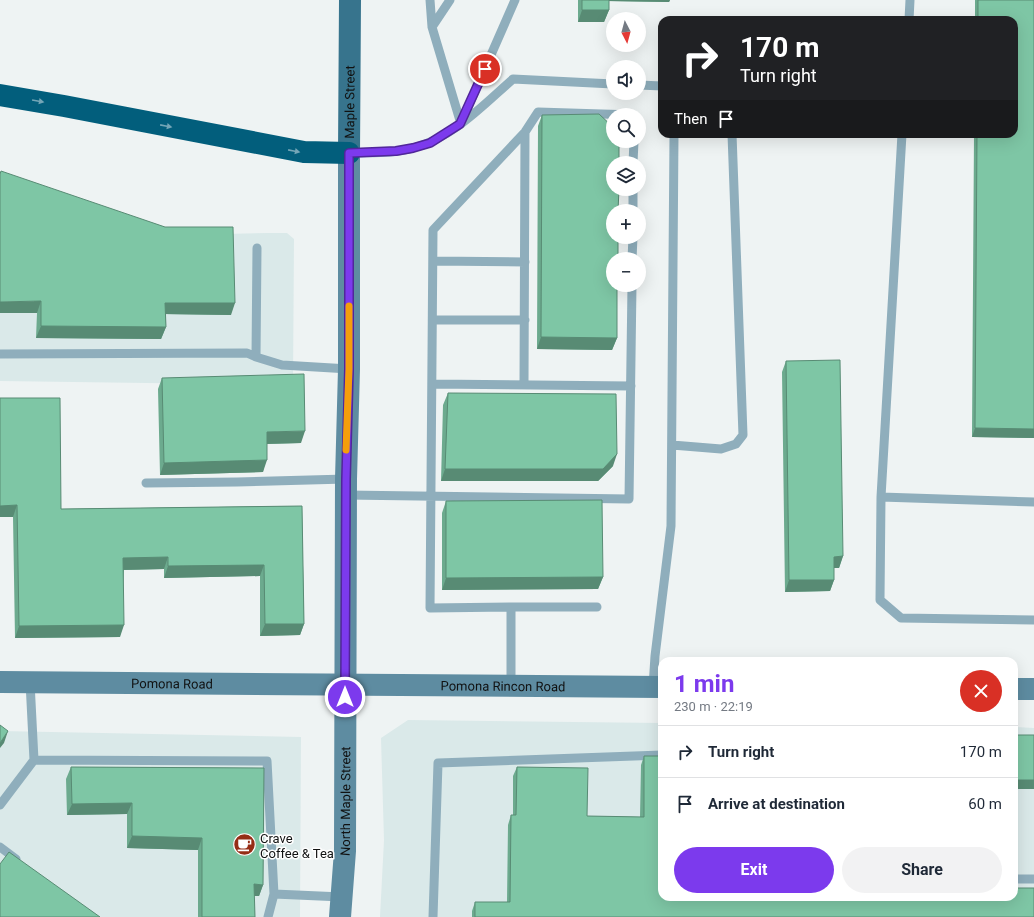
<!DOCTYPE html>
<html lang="en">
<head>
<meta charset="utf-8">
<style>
  body { margin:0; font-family:Roboto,sans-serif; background:#f2f2f3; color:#1f2937; height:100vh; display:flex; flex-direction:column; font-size:15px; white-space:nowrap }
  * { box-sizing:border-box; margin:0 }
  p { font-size:13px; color:#747a83 }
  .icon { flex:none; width:22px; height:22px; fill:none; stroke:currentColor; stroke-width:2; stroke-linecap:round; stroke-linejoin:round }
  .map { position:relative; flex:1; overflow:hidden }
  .sheet { position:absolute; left:658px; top:657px; width:360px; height:244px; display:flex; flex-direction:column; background:#fff; border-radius:12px; box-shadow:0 4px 16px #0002 }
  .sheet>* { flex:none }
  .hud { position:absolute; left:658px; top:16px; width:360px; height:122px; border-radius:12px; box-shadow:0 4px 16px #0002; background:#202124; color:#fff; overflow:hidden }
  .needle { width:26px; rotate:174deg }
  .tools { position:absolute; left:606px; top:12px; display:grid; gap:8px }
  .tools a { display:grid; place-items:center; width:40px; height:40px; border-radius:50%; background:#fff; box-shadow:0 4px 16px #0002; font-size:20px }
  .pin { position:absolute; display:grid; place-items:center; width:34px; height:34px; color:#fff; margin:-17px; border:2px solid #fff; border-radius:50%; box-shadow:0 1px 4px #0007 }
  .me { position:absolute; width:44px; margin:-22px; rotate:0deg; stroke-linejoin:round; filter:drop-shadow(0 0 3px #0008) }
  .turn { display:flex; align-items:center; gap:14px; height:84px; padding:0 16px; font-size:18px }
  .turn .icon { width:52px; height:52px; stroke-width:2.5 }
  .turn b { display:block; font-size:28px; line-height:34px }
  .then { display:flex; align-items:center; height:38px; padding:0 16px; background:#0003; gap:8px; font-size:15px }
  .round { display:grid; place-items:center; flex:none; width:42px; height:42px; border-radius:21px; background:#f2f2f3 }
  .summary { display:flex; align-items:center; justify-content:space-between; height:68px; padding:0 16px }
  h1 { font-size:24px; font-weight:700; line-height:30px; color:#7c3aed }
  .primary-button { display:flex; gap:8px; margin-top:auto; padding:8px 16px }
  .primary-button a { flex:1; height:46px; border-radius:24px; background:#7c3aed; color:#fff; font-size:16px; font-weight:700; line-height:46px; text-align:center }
  .primary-button a+a { background:#f2f2f3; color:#1f2937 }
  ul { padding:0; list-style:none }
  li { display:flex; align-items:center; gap:12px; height:52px; padding:0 16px; border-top:1px solid #e0e1e3 }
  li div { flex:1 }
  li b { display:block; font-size:15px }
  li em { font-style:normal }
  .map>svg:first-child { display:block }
</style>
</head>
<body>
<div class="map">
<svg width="1034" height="917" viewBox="0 0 1034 917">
  <rect width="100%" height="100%" fill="#eef3f3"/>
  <path fill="#dae9e9" d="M 0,175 L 167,231 L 224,234 L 268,233 L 287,233 L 294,239 L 293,385 L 0,381 Z
    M 408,720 L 662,723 L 662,897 L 1014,897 L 1014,727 L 1034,728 L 1034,917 L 380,917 L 384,840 L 381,738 Z
    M 0,731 L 301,737 L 300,917 L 0,917 Z"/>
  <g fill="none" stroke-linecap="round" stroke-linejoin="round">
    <path stroke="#8faebc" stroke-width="9" d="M 430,0 L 432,27 L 461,124
      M 909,20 L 910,0
      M 432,27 L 450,0
      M 639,85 L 662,86
      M 462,121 L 515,0
      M 902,134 L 881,497 L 1034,502
      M 349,153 C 370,152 393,154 413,148 C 453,138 483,105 513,79 L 613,84
      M 633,163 L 634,141
      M 633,211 L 633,189
      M 257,248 L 256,357 L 282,365 L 349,369
      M 632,259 L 633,237
      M 433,261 L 525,262
      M 433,320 L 525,320
      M 0,354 L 247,353 L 256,357
      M 432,384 L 631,386
      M 524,385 L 525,132
      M 672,445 L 721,449 L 736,444 L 743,435 L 732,134
      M 146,483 L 237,482 L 346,479
      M 345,495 L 629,499 L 632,285
      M 881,497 L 880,600 L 901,618 L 1034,620
      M 511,607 L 597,607
      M 511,686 L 511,607 L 430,608 L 433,230 L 525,132 L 538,112 L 634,115
      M 653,687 L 655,656 L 671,526 L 674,134
      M 34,760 L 267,761 L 274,894 L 342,897
      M 0,805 L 34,760 L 30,682
      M 0,847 L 16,859
      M 1014,879 L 1034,879
      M 268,917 L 274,894
      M 433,917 L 438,763 L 662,755"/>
    <g stroke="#5e8ca1" stroke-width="22">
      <path id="s1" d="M 0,682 L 662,687"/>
      <path d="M 1014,689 L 1034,689"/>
      <path id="s2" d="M 340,917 L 345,851 L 346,479 L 349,369 L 349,153"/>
    </g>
    <path stroke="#37748d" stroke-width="22" id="s3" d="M 349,153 L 350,0"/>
    <path stroke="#025e7c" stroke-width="22" d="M 0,95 L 64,106 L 304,152 L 349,153"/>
  </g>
  <path fill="#6caa8e" d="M 578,0 L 670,0 L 669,2 L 609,1 L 609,10 L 604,22 L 578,22 Z
    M 975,0 L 1034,0 L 1034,438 L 972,437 L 974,134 L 1014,134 L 1014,20 L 975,20 Z
    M 542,115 L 617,338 L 612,350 L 537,349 L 538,126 Z
    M 0,173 L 231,315 L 166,314 L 166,327 L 161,339 L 36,338 L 37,313 Z
    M 786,361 L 843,556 L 839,568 L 834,568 L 834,580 L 830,591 L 785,592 L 782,372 Z
    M 162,378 L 301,443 L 267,444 L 263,472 L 160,475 L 158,389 Z
    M 448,393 L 613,466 L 598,481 L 441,481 L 443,405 Z
    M 0,398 L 61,509 L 302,506 L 304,624 L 300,635 L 260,636 L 260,576 L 164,578 L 164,569 L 124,570 L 120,637 L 15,638 L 13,517 L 0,517 Z
    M 446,501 L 603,577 L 598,589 L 442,590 L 442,513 Z
    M 644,756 L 662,897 L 1034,917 L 472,917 L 472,911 L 475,902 L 507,902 L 508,825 L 511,815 L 513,815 L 513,776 L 517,767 L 587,816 L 640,817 L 641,765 Z
    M 71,767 L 264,768 L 263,885 L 259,896 L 254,896 L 255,917 L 198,917 L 198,850 L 127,848 L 127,814 L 67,815 L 66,779 Z"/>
  <path fill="#588b74" d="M 605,0 L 670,0 L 669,2 L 605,1 Z
    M 582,10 L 609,10 L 604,22 L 578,22 Z
    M 41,301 L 37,313 L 0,313 L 0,302 Z
    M 165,303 L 235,303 L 231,315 L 161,314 Z
    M 41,326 L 166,327 L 161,339 L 36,338 Z
    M 541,337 L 617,338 L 612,350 L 537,349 Z
    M 975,428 L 1034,429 L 1034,438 L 972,437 Z
    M 305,431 L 301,443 L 263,444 L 267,432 Z
    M 617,454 L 613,466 L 598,481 L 441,481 L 445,469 Z
    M 267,460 L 263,472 L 160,475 L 164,463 Z
    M 17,505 L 13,517 L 0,517 L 0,506 Z
    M 843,556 L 839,568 L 829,568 L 834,557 Z
    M 168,557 L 164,569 L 119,570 L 123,558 Z
    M 264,565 L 260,576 L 164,578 L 168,566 Z
    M 603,577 L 598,589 L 442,590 L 446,578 Z
    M 789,580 L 834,580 L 830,591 L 785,592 Z
    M 265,624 L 304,624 L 300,635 L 260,636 Z
    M 124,625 L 120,637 L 15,638 L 19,626 Z
    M 8,731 L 4,743 L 0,748 L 0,743 Z
    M 1014,780 L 1034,780 L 1034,789 L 1014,789 Z
    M 132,803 L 127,814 L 67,815 L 72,804 Z
    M 132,836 L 202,838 L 198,850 L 127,848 Z
    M 254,884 L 263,885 L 259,896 L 250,896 Z"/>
  <path fill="#7ec6a5" stroke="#588b74" d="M 582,0 L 609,0 L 609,10 L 582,10 Z
    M 978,0 L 1034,0 L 1034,429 L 975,428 L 977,134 L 1014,134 L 1014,20 L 978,20 Z
    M 599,114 L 613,127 L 613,141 L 619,141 L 619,163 L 613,163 L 613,189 L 619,189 L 618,211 L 613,211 L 613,237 L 618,237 L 618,259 L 613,259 L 613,285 L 617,285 L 617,338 L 541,337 L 542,115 Z
    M 1,171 L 165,227 L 233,227 L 235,303 L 165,303 L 166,327 L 41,326 L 41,301 L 0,302 L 0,174 Z
    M 840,360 L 843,556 L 834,557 L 834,580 L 789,580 L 786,361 Z
    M 304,374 L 305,431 L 267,432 L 267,460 L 164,463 L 162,378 Z
    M 448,393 L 616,394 L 617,454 L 603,469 L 445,469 Z
    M 0,398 L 60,398 L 61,509 L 302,506 L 304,624 L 265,624 L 264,565 L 168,566 L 168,557 L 123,558 L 124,625 L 19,626 L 17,505 L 0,506 Z
    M 602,500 L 603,577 L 446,578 L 446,501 Z
    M 0,725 L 8,731 L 0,743 Z
    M 1014,735 L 1034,735 L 1034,780 L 1014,780 Z
    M 644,756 L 662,756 L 662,897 L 1014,897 L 1014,888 L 1034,888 L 1034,917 L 475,917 L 475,902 L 510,902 L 511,815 L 516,815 L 517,767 L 588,768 L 587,816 L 644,817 Z
    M 71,767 L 264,768 L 263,885 L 254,884 L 255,917 L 202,917 L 202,838 L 132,836 L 132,803 L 72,804 Z
    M 9,852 L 100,917 L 0,917 L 0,864 Z"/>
  <defs><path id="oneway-solid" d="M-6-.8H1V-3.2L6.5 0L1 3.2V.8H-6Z"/></defs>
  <g fill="#74a6b7">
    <use href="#oneway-solid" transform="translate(38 101) rotate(10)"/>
    <use href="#oneway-solid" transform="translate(166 126) rotate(11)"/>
    <use href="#oneway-solid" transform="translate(294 151) rotate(11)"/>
  </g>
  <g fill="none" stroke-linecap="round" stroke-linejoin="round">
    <defs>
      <path id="route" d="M 345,697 L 346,479 L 349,369 L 349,153 L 396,151 L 413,148 L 430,143 L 460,124 L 485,69"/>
    </defs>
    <use href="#route" stroke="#51269a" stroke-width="10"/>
    <use href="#route" stroke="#7c3aed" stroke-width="7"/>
    <path stroke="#f59e0b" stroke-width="7" d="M 346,450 L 349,369 L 349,306"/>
  </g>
  <defs>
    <symbol id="cafe-disc" viewBox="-11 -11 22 22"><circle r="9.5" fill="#952d15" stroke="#fff"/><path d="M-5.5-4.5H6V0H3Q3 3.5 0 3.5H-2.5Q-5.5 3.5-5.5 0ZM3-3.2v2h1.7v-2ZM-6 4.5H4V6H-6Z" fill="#fff"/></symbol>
  </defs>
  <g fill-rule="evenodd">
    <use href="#cafe-disc" x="232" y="832" width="25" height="25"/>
  </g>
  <g text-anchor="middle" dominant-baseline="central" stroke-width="3" stroke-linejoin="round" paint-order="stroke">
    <g font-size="13" fill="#111212" stroke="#fff">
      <text stroke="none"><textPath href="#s3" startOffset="51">Maple Street</textPath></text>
      <text stroke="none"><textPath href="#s1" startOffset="172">Pomona Road</textPath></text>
      <text stroke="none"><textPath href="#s1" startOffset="503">Pomona Rincon Road</textPath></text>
      <text stroke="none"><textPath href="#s2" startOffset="116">North Maple Street</textPath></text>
    </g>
    <g font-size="13" fill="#111212" stroke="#fff" text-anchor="start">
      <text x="260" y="838">Crave<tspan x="260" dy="15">Coffee &amp; Tea</tspan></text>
    </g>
  </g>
</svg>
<div class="tools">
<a><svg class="needle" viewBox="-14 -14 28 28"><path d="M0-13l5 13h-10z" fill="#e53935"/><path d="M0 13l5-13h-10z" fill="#747a83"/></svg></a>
<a><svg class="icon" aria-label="sound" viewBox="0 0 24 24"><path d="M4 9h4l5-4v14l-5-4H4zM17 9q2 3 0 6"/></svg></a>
<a><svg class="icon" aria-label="search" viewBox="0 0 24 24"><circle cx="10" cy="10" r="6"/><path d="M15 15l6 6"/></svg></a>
<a><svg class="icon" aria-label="layers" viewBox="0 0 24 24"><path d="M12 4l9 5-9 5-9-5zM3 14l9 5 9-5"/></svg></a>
<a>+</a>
<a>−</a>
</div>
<div class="pin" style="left:485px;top:69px;background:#d93025"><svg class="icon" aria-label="arrive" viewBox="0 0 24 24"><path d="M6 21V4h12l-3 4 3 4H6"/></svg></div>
<svg class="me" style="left:345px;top:697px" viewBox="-20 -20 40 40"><circle r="17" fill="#7c3aed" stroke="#fff" stroke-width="3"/><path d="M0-11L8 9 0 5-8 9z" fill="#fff"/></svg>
<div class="hud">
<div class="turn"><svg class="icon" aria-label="right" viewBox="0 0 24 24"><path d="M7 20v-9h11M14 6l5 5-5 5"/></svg><div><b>170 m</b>Turn right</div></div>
<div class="then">Then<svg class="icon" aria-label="arrive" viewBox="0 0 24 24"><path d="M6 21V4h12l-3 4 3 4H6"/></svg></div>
</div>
<section class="sheet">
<div class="summary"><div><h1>1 min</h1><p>230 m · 22:19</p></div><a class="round" style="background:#d93025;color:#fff"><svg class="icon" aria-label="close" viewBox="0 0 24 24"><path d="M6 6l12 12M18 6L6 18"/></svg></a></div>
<ul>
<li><svg class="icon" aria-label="right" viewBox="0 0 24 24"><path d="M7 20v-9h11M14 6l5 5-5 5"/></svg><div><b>Turn right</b></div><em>170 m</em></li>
<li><svg class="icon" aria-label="arrive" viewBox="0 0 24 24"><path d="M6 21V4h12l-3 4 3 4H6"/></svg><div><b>Arrive at destination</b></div><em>60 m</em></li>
</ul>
<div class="primary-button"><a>Exit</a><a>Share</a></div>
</section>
</div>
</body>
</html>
